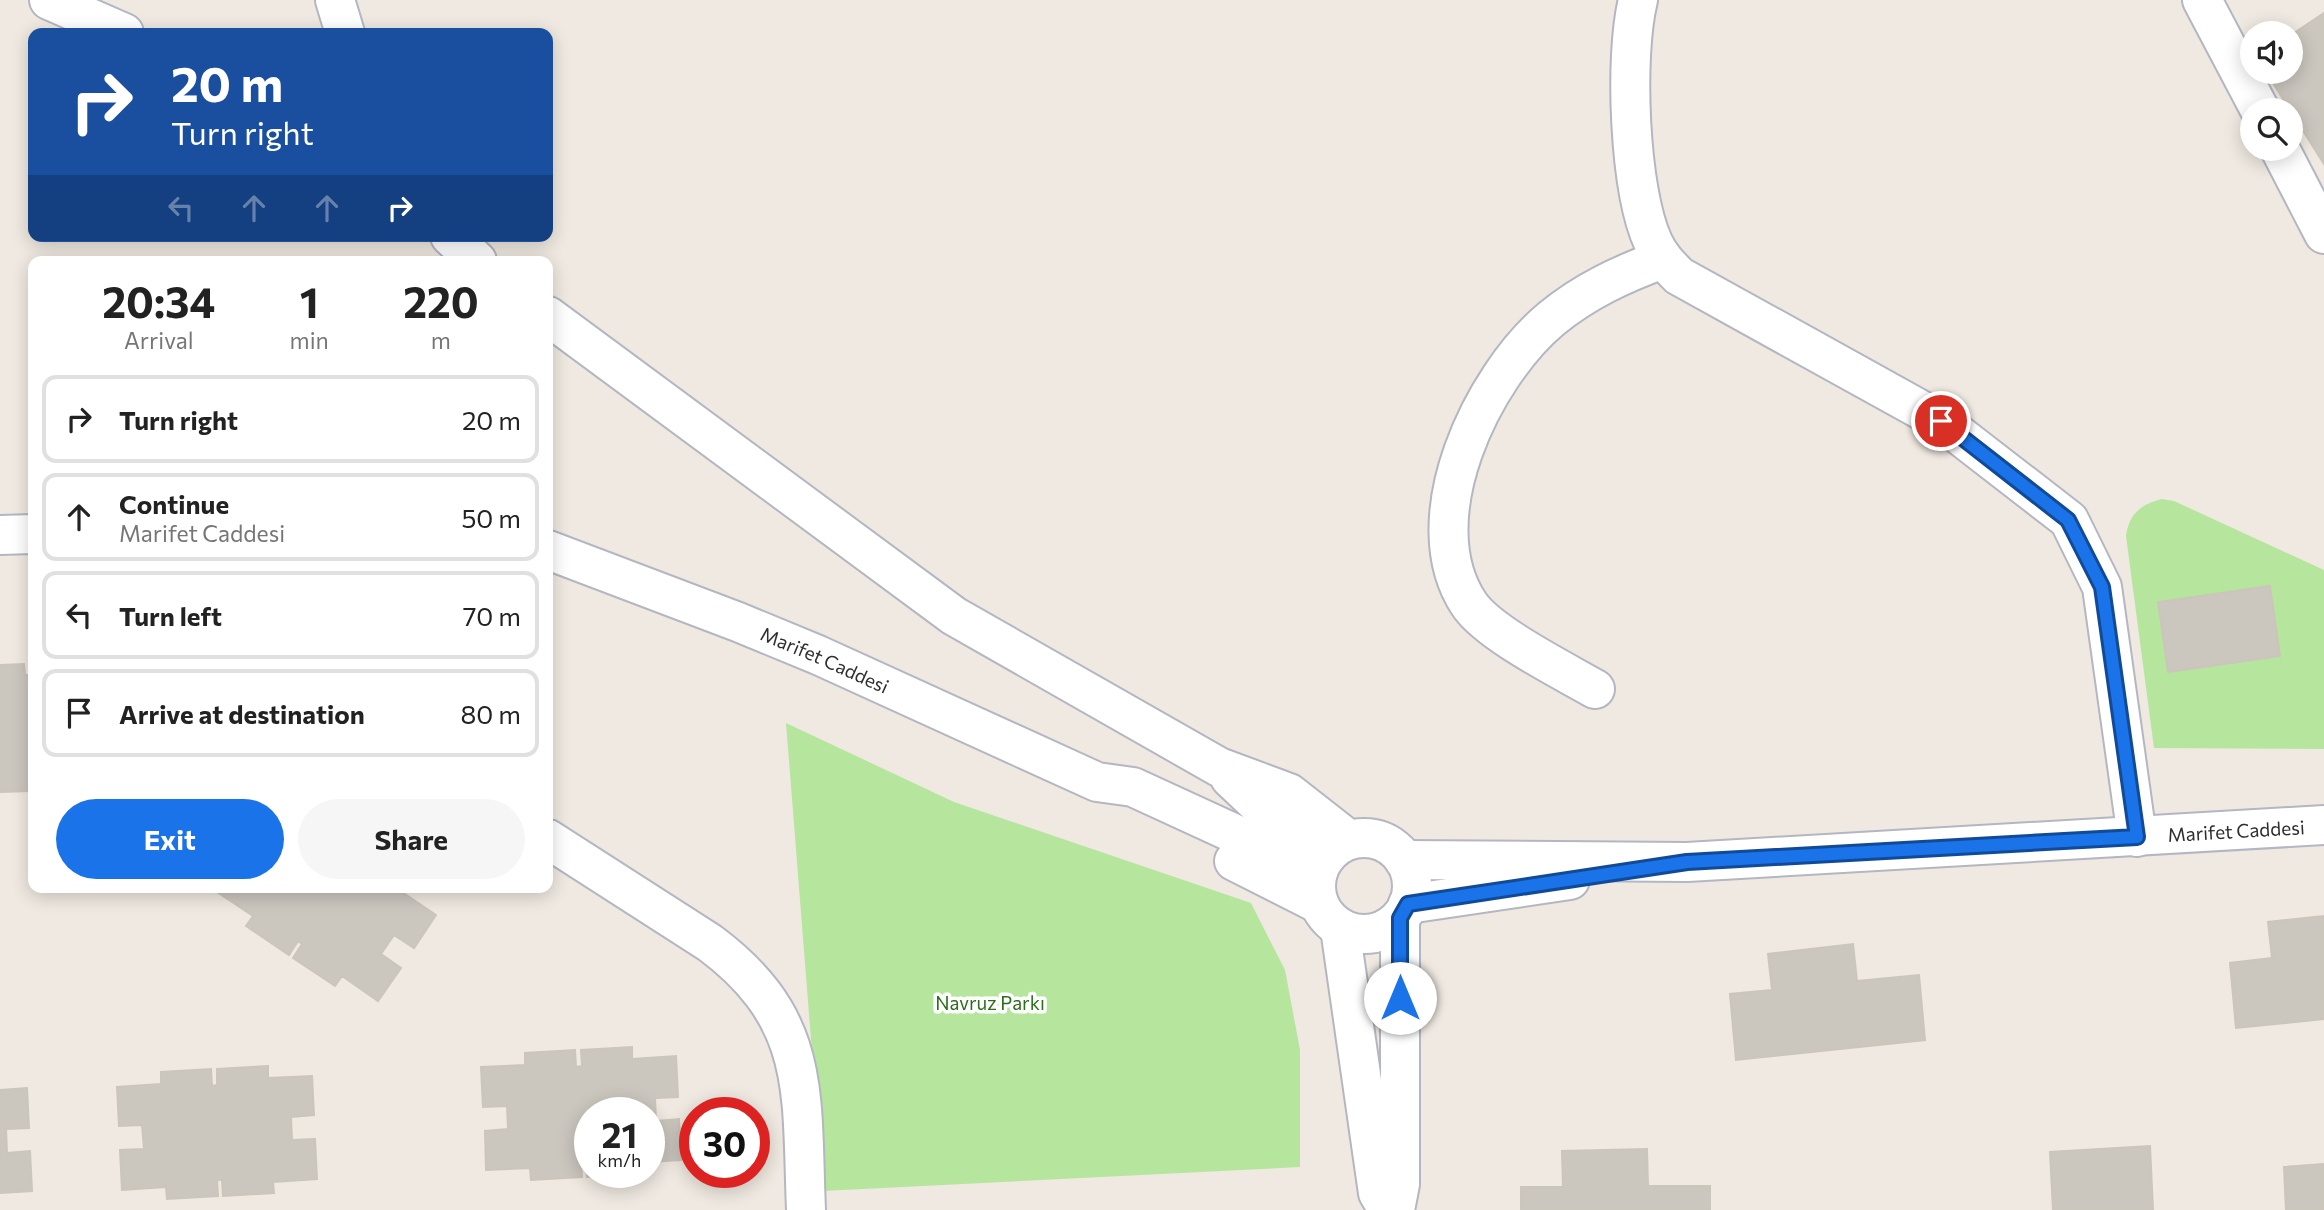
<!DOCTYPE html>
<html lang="en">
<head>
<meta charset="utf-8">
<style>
  body { margin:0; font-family:Commissioner,sans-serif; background:#f6f6f6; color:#222; height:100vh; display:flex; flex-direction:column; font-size:26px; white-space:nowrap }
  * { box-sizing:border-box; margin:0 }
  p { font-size:23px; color:#767676 }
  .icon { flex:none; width:38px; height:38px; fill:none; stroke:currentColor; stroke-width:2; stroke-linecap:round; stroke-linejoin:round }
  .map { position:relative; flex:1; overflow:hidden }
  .side { position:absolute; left:28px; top:256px; width:525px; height:637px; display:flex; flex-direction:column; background:#fff; border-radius:14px; box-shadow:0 4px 18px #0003 }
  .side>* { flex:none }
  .top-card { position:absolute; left:28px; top:28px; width:525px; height:214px; border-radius:14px; box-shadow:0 4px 18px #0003; background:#1a4fa0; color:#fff; overflow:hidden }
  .fabs { position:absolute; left:2240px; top:21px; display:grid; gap:14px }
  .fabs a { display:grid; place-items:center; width:63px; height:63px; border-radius:50%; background:#fff; box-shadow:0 4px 18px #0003; font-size:35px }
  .speed { position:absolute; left:574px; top:1097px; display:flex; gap:14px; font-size:35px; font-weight:700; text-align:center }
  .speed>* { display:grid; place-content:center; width:91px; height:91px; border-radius:50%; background:#fff; box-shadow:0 4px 18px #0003; line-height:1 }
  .speed small { font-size:18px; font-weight:400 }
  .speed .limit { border:10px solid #d22; background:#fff; color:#111 }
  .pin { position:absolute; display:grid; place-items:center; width:60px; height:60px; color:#fff; margin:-30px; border:4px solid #fff; border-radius:50%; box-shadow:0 2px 7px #0007 }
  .me { position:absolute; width:77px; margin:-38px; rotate:0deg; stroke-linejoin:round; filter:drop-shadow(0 0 5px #0008) }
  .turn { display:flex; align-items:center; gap:24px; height:147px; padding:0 28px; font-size:32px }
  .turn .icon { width:91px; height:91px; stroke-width:2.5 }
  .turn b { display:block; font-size:49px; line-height:60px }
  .lanes { display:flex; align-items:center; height:66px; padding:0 28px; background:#0003; justify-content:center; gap:35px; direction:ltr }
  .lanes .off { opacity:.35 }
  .eta { display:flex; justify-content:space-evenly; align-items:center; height:119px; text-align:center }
  .eta b { font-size:42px; font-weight:700; line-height:49px }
  .action { display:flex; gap:14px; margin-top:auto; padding:14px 28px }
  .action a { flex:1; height:80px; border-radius:42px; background:#1a73e8; color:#fff; font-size:28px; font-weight:700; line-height:80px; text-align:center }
  .action a+a { background:#f6f6f6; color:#222 }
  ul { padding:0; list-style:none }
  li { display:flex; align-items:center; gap:21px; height:88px; margin:0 14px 10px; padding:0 14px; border:4px solid #e0e0e0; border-radius:14px }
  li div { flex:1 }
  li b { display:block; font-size:26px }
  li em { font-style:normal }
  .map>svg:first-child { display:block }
</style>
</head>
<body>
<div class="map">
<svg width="2324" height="1210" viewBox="0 0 2324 1210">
  <rect width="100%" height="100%" fill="#efe9e1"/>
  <path fill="#b6e59e" d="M 2162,499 L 2174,501 L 2324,570 L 2324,749 L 2154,748 L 2126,536 C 2129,514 2141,504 2162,499 Z
    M 786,723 L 954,802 L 1251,903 L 1285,970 L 1300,1050 L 1300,1167 L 823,1191 Z"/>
  <path fill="#cbc7bf" stroke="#cbc5ba" stroke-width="2" d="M 2324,13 L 2324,164 L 2266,72 L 2291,72 L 2291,35 Z
    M 2270,586 L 2280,656 L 2168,672 L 2158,602 Z
    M 24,664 L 25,675 L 33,675 L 33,778 L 30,779 L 30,791 L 0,792 L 0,665 Z
    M 220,887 L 402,887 L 399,890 L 436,915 L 414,948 L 394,935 L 381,954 L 401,968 L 378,1001 L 342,976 L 335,986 L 293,958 L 302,944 L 298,941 L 289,955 L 246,926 L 253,916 L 217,892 Z
    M 2324,916 L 2324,1019 L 2236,1028 L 2230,963 L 2272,958 L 2268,922 Z
    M 1853,944 L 1857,981 L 1919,975 L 1925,1040 L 1736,1060 L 1730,994 L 1772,990 L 1768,954 Z
    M 632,1047 L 632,1059 L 676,1056 L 678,1097 L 655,1098 L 656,1121 L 679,1119 L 681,1160 L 649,1162 L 649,1113 L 590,1113 L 590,1172 L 638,1174 L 587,1177 L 586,1160 L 581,1161 L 582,1177 L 531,1180 L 530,1168 L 486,1170 L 485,1131 L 508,1129 L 507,1106 L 483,1107 L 481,1067 L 525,1065 L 525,1053 L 575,1050 L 576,1067 L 582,1066 L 581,1050 Z
    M 268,1066 L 268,1078 L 312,1076 L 314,1115 L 291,1117 L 292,1140 L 315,1139 L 317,1179 L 273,1182 L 274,1193 L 223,1196 L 222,1180 L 217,1180 L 218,1196 L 167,1199 L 166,1187 L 122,1190 L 120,1150 L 144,1149 L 142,1125 L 119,1126 L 117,1087 L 161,1084 L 161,1072 L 211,1069 L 212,1086 L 217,1085 L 217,1069 Z
    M 27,1088 L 29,1128 L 6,1129 L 7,1153 L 30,1151 L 32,1191 L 0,1193 L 0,1090 Z
    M 2150,1146 L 2153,1210 L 2053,1210 L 2050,1152 Z
    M 1647,1149 L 1648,1186 L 1710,1186 L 1710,1210 L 1521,1210 L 1521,1187 L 1563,1187 L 1562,1151 Z
    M 2324,1164 L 2324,1210 L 2286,1210 L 2284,1167 Z"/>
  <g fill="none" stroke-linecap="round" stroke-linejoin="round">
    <defs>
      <g id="minor">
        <path d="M 49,0 L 124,33"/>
        <path d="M 335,0 L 345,33"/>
        <path d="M 1638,0 C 1624,56 1629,190 1653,242 C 1659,256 1669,266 1679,276 L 1941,421 L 2069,520 L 2102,587 L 2137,837"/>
        <path d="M 2202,0 L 2260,110"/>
        <path d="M 2280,149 L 2324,234"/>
        <path d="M 450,236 L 477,261"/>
        <path d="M 548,316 L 954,616 L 1219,767 L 1289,793 L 1349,840"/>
        <path d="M 0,535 L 33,534"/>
        <path id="s1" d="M 548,550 L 738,622 L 818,655 L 1097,782 L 1133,787 L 1318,872"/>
        <path d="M 1595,689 C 1562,670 1488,633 1469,604 C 1413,520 1482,377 1551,319 C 1585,291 1622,274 1663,259"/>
        <path d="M 1230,778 L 1266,812 L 1325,858"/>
        <circle cx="1364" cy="886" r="48"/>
        <path d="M 548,839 L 710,943 C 813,1020 801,1094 806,1210"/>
        <path id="s2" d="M 1404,860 L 1687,862 L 2324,825"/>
        <path d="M 1234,861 L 1319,904"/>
        <path d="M 1408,904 L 1570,880"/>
        <path d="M 1340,928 L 1378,1193 L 1387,1208"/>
        <path d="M 1395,1210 L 1400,1184 L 1400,918"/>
      </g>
    </defs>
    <use href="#minor" stroke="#b4b7c1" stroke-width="42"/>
    <use href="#minor" stroke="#fff" stroke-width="38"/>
  </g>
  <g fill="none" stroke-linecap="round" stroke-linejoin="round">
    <defs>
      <path id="route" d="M 1400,998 L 1400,918 L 1408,904 L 1687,862 L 2137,837 L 2102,587 L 2068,520 L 1941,421"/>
    </defs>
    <use href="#route" stroke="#114b97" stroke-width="18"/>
    <use href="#route" stroke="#1a73e8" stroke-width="12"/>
  </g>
  <g text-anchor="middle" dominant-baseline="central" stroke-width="7" stroke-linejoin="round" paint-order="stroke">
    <g font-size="19" fill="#2e2e2e" stroke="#fff">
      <text stroke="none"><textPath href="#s1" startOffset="298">Marifet Caddesi</textPath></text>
      <text stroke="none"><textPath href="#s2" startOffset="833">Marifet Caddesi</textPath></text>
    </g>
    <g font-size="19" fill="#2c6e1b" stroke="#fff">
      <text x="990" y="1002">Navruz Parkı</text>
    </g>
  </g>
</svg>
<div class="fabs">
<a><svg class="icon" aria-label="sound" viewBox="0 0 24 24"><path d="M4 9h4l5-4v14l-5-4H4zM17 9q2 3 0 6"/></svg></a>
<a><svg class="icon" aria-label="search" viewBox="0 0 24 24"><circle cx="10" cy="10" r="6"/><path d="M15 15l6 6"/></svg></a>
</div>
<div class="speed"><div>21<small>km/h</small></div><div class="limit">30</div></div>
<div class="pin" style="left:1941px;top:421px;background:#d93025"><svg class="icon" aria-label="arrive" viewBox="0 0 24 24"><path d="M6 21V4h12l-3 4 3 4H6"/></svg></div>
<svg class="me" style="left:1400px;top:998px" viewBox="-20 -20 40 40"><circle r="19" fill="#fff"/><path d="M0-13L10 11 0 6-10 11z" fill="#1a73e8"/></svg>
<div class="top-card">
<div class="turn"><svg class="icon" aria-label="right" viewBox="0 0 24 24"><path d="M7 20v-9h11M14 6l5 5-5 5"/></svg><div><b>20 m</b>Turn right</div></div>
<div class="lanes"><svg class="icon off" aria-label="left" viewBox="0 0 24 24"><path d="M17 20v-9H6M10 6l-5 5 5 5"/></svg><svg class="icon off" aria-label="ahead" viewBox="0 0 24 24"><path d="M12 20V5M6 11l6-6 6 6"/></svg><svg class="icon off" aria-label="ahead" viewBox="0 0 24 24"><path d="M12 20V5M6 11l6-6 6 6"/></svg><svg class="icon" aria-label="right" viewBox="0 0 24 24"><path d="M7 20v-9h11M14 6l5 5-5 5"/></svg></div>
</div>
<section class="side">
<div class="eta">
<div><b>20:34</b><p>Arrival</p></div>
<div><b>1</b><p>min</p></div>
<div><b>220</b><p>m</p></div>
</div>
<ul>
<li><svg class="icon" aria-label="right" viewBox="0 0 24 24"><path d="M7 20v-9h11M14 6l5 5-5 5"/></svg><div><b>Turn right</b></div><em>20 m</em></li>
<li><svg class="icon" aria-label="ahead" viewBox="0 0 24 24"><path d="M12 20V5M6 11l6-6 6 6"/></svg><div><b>Continue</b><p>Marifet Caddesi</p></div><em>50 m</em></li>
<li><svg class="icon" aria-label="left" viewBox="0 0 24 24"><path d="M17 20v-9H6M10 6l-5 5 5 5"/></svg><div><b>Turn left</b></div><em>70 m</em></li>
<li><svg class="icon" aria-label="arrive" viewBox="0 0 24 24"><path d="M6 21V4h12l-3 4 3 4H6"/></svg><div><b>Arrive at destination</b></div><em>80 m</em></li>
</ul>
<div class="action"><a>Exit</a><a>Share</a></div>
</section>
</div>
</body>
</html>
